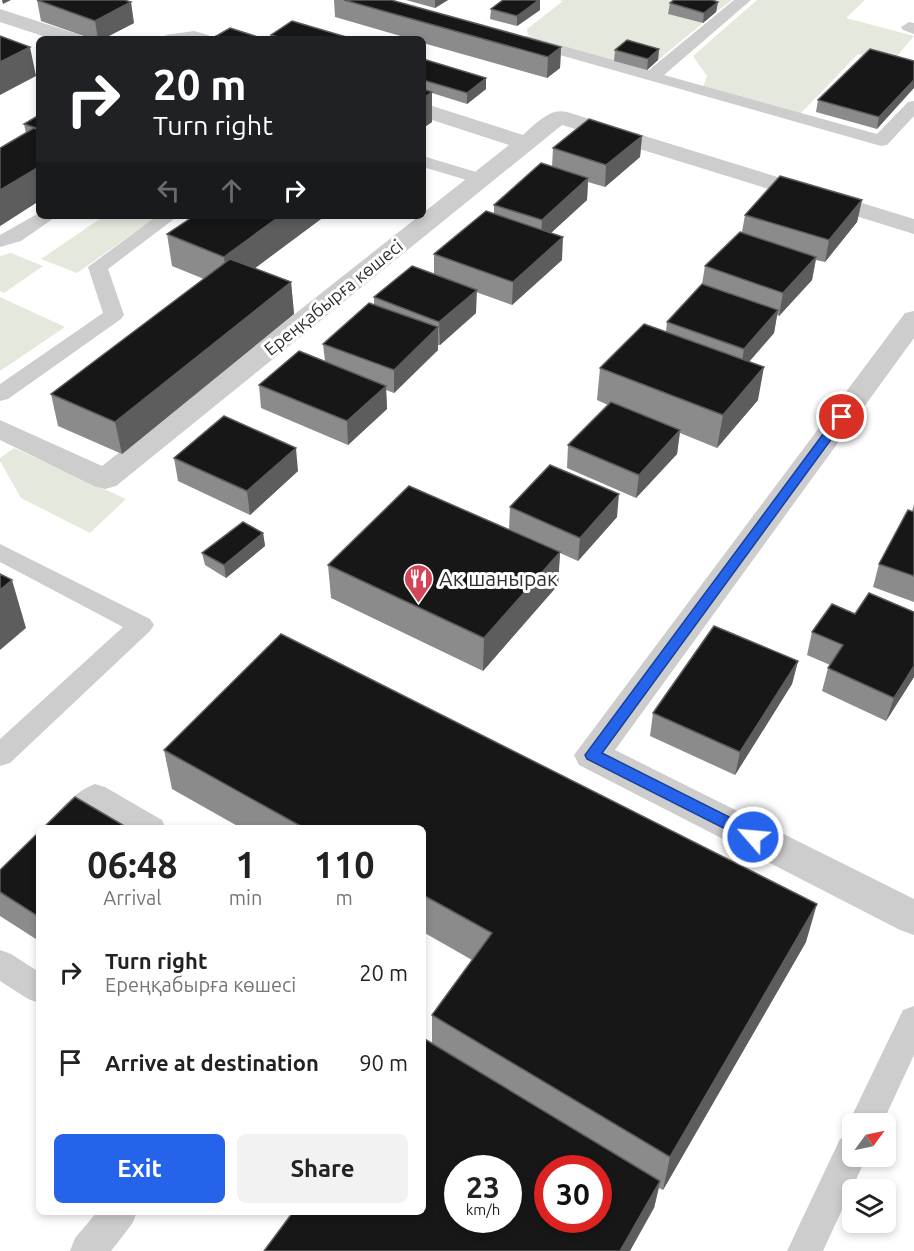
<!DOCTYPE html>
<html lang="en">
<head>
<meta charset="utf-8">
<style>
  body { margin:0; font-family:Ubuntu,sans-serif; background:#f2f2f2; color:#222; height:100vh; display:flex; flex-direction:column; font-size:22px; white-space:nowrap }
  * { box-sizing:border-box; margin:0 }
  p { font-size:20px; color:#767676 }
  .icon { flex:none; width:33px; height:33px; fill:none; stroke:currentColor; stroke-width:2; stroke-linecap:round; stroke-linejoin:round }
  .map { position:relative; flex:1; overflow:hidden }
  .details { position:absolute; left:36px; top:825px; width:390px; height:390px; display:flex; flex-direction:column; background:#fff; border-radius:9px; box-shadow:0 3px 9px #0003 }
  .details>* { flex:none }
  .hud { position:absolute; left:36px; top:36px; width:390px; height:183px; border-radius:9px; box-shadow:0 3px 9px #0003; background:#202124; color:#fff; overflow:hidden }
  .needle { width:39px; rotate:57deg }
  .buttons { position:absolute; left:842px; top:1113px; display:grid; gap:12px }
  .buttons a { display:grid; place-items:center; width:54px; height:54px; border-radius:9px; background:#fff; box-shadow:0 3px 9px #0003; font-size:30px }
  .speed { position:absolute; left:444px; top:1155px; display:flex; gap:12px; font-size:30px; font-weight:700; text-align:center }
  .speed>* { display:grid; place-content:center; width:78px; height:78px; border-radius:50%; background:#fff; box-shadow:0 3px 9px #0003; line-height:1 }
  .speed small { font-size:15px; font-weight:400 }
  .speed .limit { border:9px solid #d22; background:#fff; color:#111 }
  .pin { position:absolute; display:grid; place-items:center; width:51px; height:51px; color:#fff; margin:-26px; border:3px solid #fff; border-radius:50%; box-shadow:0 2px 6px #0007 }
  .me { position:absolute; width:66px; margin:-33px; rotate:297deg; stroke-linejoin:round; filter:drop-shadow(0 0 4px #0008) }
  .turn { display:flex; align-items:center; gap:21px; height:126px; padding:0 18px; font-size:27px }
  .turn .icon { width:78px; height:78px; stroke-width:2.5 }
  .turn b { display:block; font-size:42px; line-height:51px }
  .lanes { display:flex; align-items:center; height:57px; padding:0 18px; background:#0003; justify-content:center; gap:30px; direction:ltr }
  .lanes .off { opacity:.35 }
  .eta { display:flex; justify-content:space-evenly; align-items:center; height:102px; text-align:center }
  .eta b { font-size:36px; font-weight:600; line-height:42px }
  .button { display:flex; gap:12px; margin-top:auto; padding:12px 18px }
  .button a { flex:1; height:69px; border-radius:9px; background:#2563eb; color:#fff; font-size:24px; font-weight:600; line-height:69px; text-align:center }
  .button a+a { background:#f2f2f2; color:#222 }
  ul { padding:0; list-style:none }
  li { display:flex; align-items:center; gap:18px; height:90px; padding:0 18px }
  li div { flex:1 }
  li b { display:block; font-size:22px }
  li em { font-style:normal }
  .map>svg:first-child { display:block }
</style>
</head>
<body>
<div class="map">
<svg width="914" height="1251" viewBox="0 0 914 1251">
  <rect width="100%" height="100%" fill="#fff"/>
  <path fill="#e4e8dd" d="M 559,0 L 732,0 L 716,12 L 683,3 L 669,14 L 703,23 L 658,60 L 626,51 L 614,61 L 539,40 L 528,35 L 527,29 L 563,1 Z
    M 757,0 L 865,0 L 846,18 L 914,36 L 892,62 L 858,54 L 800,114 L 703,87 L 707,76 L 693,56 Z
    M 104,216 L 158,216 L 77,273 L 41,259 Z
    M 11,253 L 43,266 L 4,293 L 0,291 L 0,256 Z
    M 0,297 L 65,327 L 0,371 Z
    M 14,448 L 126,499 L 90,533 L 21,498 L 0,461 L 0,458 Z"/>
  <g fill="none" stroke-linecap="round" stroke-linejoin="round">
    <path fill="#cdcdcd" fill-rule="evenodd" d="M 734,0 L 751,0 L 664,75 L 877,134 L 908,102 L 914,101 L 914,116 L 887,145 L 881,146 L 521,44 L 519,41 L 527,36 L 649,70 Z
      M 909,22 L 914,23 L 914,34 L 903,30 L 901,27 Z
      M 423,156 L 486,175 L 489,179 L 486,183 L 480,184 L 423,167 Z
      M 39,213 L 39,216 L 57,216 L 21,241 L 0,247 L 0,235 Z
      M 157,216 L 178,216 L 108,269 L 124,315 L 121,319 L 8,399 L 0,401 L 0,384 L 103,313 L 88,267 Z
      M 0,544 L 150,619 L 154,625 L 150,631 L 10,763 L 0,766 L 0,739 L 123,627 L 0,562 Z
      M 95,784 L 105,787 L 162,820 L 166,828 L 128,828 L 98,810 L 80,828 L 48,828 C 56,811 77,790 95,784 Z
      M 0,950 L 11,954 L 39,972 L 39,1003 L 28,999 L 0,981 Z
      M 914,1006 L 914,1055 L 882,1124 L 852,1124 L 852,1133 L 848,1124 L 903,1010 Z
      M 852,1135 L 852,1156 L 867,1156 L 823,1251 L 787,1251 L 840,1139 Z
      M 97,1212 L 137,1212 L 132,1224 L 111,1251 L 70,1251 L 75,1238 Z"/>
    <path fill="#cdcdcd" fill-rule="evenodd" d="M 0,9 L 80,35 L 83,39 L 52,39 L 0,22 Z
      M 194,31 L 208,35 L 211,39 L 163,39 L 166,35 Z
      M 423,103 L 523,135 C 536,124 549,108 567,112 L 914,219 L 914,234 L 562,125 L 116,486 L 105,489 L 94,486 L 0,440 L 0,420 L 102,466 L 419,216 L 423,216 L 423,213 L 509,145 L 423,117 Z
      M 914,311 L 914,338 L 615,750 L 914,899 L 914,935 L 900,930 L 579,765 L 574,755 L 905,313 Z"/>
  </g>
  <path fill="#8b8b8b" d="M 37,0 L 134,23 L 103,39 L 92,39 L 41,21 Z
    M 334,0 L 391,0 L 561,47 L 560,68 L 547,78 L 423,43 L 423,39 L 411,39 L 335,17 Z
    M 406,0 L 448,0 L 435,8 Z
    M 503,0 L 540,0 L 540,10 L 517,26 L 490,19 L 491,9 Z
    M 718,2 L 716,12 L 703,23 L 668,14 L 670,3 Z
    M 271,35 L 353,39 L 271,39 Z
    M 659,49 L 658,60 L 647,70 L 614,61 L 615,50 Z
    M 423,59 L 486,78 L 486,89 L 467,104 L 432,93 L 432,122 L 423,128 Z
    M 914,61 L 877,129 L 816,112 L 818,100 Z
    M 39,115 L 39,201 L 0,226 L 26,133 L 24,124 Z
    M 642,136 L 640,157 L 605,187 L 588,182 L 587,200 L 551,233 L 562,260 L 512,305 L 476,292 L 476,313 L 440,345 L 438,345 L 438,350 L 394,393 L 386,390 L 387,409 L 348,445 L 261,408 L 259,385 L 325,361 L 323,344 L 374,305 L 374,297 L 434,274 L 434,254 L 494,213 L 494,205 L 552,167 L 553,148 Z
    M 862,200 L 857,222 L 825,262 L 816,260 L 812,280 L 779,316 L 777,315 L 774,333 L 749,362 L 758,400 L 717,448 L 680,433 L 677,454 L 636,498 L 567,468 L 568,445 L 608,405 L 597,400 L 600,368 L 666,332 L 667,322 L 702,284 L 705,266 L 742,232 L 745,215 Z
    M 194,216 L 325,216 L 254,269 L 291,282 L 294,314 L 122,454 L 58,426 L 51,394 L 204,279 L 172,266 L 167,234 Z
    M 174,458 L 298,471 L 250,515 L 178,481 Z
    M 914,504 L 914,602 L 873,587 L 879,564 L 912,511 Z
    M 510,507 L 617,517 L 578,561 L 560,553 L 558,585 L 483,671 L 331,598 L 328,565 L 509,530 Z
    M 263,533 L 265,546 L 226,578 L 205,565 L 202,553 Z
    M 812,632 L 914,677 L 886,721 L 822,691 L 828,668 L 830,665 L 807,655 Z
    M 798,661 L 792,684 L 735,775 L 650,736 L 653,713 Z
    M 164,750 L 806,942 L 663,1190 L 659,1188 L 654,1208 L 432,1044 L 432,1015 L 472,960 L 423,932 L 423,828 L 241,828 L 172,789 Z
    M 39,832 L 39,941 L 0,916 L 0,870 Z"/>
  <path fill="#5d5d5d" d="M 2,0 L 11,0 L 3,4 Z
    M 435,0 L 448,0 L 435,8 Z
    M 539,0 L 540,0 L 540,10 L 517,26 L 517,16 Z
    M 131,2 L 134,23 L 103,39 L 98,39 L 95,21 Z
    M 718,2 L 716,12 L 703,23 L 704,13 Z
    M 30,47 L 36,76 L 0,95 L 0,62 Z
    M 561,47 L 560,68 L 547,78 L 548,57 Z
    M 659,49 L 658,60 L 647,70 L 648,59 Z
    M 486,78 L 486,89 L 467,104 L 467,93 Z
    M 914,80 L 914,88 L 877,129 L 879,117 Z
    M 432,92 L 432,122 L 423,128 L 423,98 Z
    M 642,136 L 640,157 L 605,187 L 606,165 Z
    M 39,167 L 39,201 L 0,226 L 0,190 Z
    M 588,178 L 587,200 L 541,242 L 542,220 Z
    M 862,200 L 857,222 L 825,262 L 829,240 Z
    M 280,216 L 325,216 L 228,288 L 224,257 Z
    M 563,237 L 562,260 L 512,305 L 513,282 Z
    M 816,257 L 812,280 L 779,316 L 783,293 Z
    M 291,282 L 294,314 L 122,454 L 115,422 Z
    M 477,290 L 476,313 L 440,345 L 439,322 Z
    M 778,310 L 774,333 L 740,372 L 744,349 Z
    M 438,327 L 438,350 L 394,393 L 394,370 Z
    M 764,367 L 758,400 L 717,448 L 723,415 Z
    M 386,386 L 387,409 L 348,445 L 347,421 Z
    M 680,430 L 677,454 L 636,498 L 639,475 Z
    M 296,448 L 298,471 L 250,515 L 247,491 Z
    M 619,494 L 617,517 L 578,561 L 580,538 Z
    M 263,533 L 265,546 L 226,578 L 224,565 Z
    M 560,552 L 558,585 L 483,671 L 484,638 Z
    M 12,580 L 26,628 L 0,650 L 0,590 Z
    M 798,661 L 792,684 L 735,775 L 740,752 Z
    M 914,666 L 914,677 L 886,721 L 894,698 Z
    M 817,904 L 806,942 L 663,1190 L 670,1157 Z
    M 660,1181 L 654,1208 L 630,1251 L 620,1251 Z"/>
  <path fill="#171717" stroke="#5d5d5d" stroke-width="1.5" fill-rule="evenodd" d="M 37,0 L 124,0 L 131,2 L 95,21 Z
    M 344,0 L 391,0 L 561,47 L 548,57 Z
    M 503,0 L 539,0 L 517,16 L 491,9 Z
    M 674,0 L 712,0 L 718,2 L 704,13 L 670,3 Z
    M 292,21 L 353,39 L 285,39 L 271,35 Z
    M 230,28 L 264,39 L 211,39 Z
    M 0,36 L 30,47 L 0,62 Z
    M 627,40 L 659,49 L 648,59 L 615,50 Z
    M 870,49 L 914,61 L 914,80 L 879,117 L 818,100 Z
    M 423,59 L 486,78 L 467,93 L 423,80 Z
    M 423,89 L 432,92 L 423,98 Z
    M 39,115 L 39,129 L 24,124 Z
    M 589,119 L 642,136 L 606,165 L 553,148 Z
    M 34,128 L 39,130 L 39,167 L 0,190 L 0,148 Z
    M 541,163 L 588,178 L 542,220 L 494,205 Z
    M 780,176 L 862,200 L 829,240 L 745,215 Z
    M 486,211 L 563,237 L 513,282 L 434,254 Z
    M 194,216 L 280,216 L 224,257 L 167,234 Z
    M 740,232 L 816,257 L 783,293 L 705,266 Z
    M 230,259 L 291,282 L 115,422 L 51,394 Z
    M 412,266 L 477,290 L 439,322 L 374,297 Z
    M 702,284 L 778,310 L 744,349 L 667,322 Z
    M 369,303 L 438,327 L 394,370 L 323,344 Z
    M 644,324 L 764,367 L 723,415 L 600,368 Z
    M 299,351 L 386,386 L 347,421 L 259,385 Z
    M 611,402 L 680,430 L 639,475 L 568,445 Z
    M 224,416 L 296,448 L 247,491 L 174,458 Z
    M 550,465 L 619,494 L 580,538 L 510,507 Z
    M 409,486 L 560,552 L 484,638 L 328,565 Z
    M 908,510 L 914,512 L 914,576 L 879,564 Z
    M 243,522 L 263,533 L 224,565 L 202,553 Z
    M 0,574 L 12,580 L 0,590 Z
    M 869,593 L 914,612 L 914,666 L 894,698 L 828,668 L 843,645 L 812,632 L 832,604 L 855,614 Z
    M 714,626 L 798,661 L 740,752 L 653,713 Z
    M 281,634 L 817,904 L 670,1157 L 432,1015 L 492,933 L 423,895 L 423,828 L 304,828 L 164,750 Z
    M 75,797 L 128,828 L 43,828 Z
    M 39,832 L 39,917 L 0,892 L 0,870 Z
    M 423,1038 L 660,1181 L 620,1251 L 264,1251 L 293,1212 L 423,1212 ZM 458,1168 L 508,1168 L 508,1220 L 458,1220 ZM 548,1168 L 598,1168 L 598,1220 L 548,1220 Z"/>
  <path fill="#2563eb" stroke="#184099" stroke-width="1.5" d="M 842,413 L 846,414 L 846,419 L 602,753 L 759,832 L 761,837 L 759,841 L 753,843 L 587,759 L 585,755 L 838,414 Z"/>
  <defs>
    <symbol id="restaurant-pin" viewBox="-11 -11 22 30"><path d="M0 17L-7.5 6A9.5 9.5 0 1 1 7.5 6Z" fill="#d34658" stroke="#fff"/><path d="M-5-6h1v4h1v-4h1v4h1v-4h1v5L-1.5 .5V6h-2V.5L-5-1ZM5-6V6H3V1.5H1.5Q1.5-4 5-6Z" fill="#fff"/></symbol>
  </defs>
  <g fill-rule="evenodd">
    <use href="#restaurant-pin" x="402" y="562" width="33" height="45"/>
  </g>
  <g text-anchor="middle" dominant-baseline="central" stroke-width="6" stroke-linejoin="round" paint-order="stroke">
    <g font-size="18" fill="#303030" stroke="#fff">
      <text transform="translate(333 297) rotate(-39)">Ереңқабырға көшесі</text>
    </g>
    <g font-size="21" fill="#303030" stroke="#fff" text-anchor="start">
      <text x="439" y="578">Ак шанырак</text>
    </g>
  </g>
</svg>
<div class="buttons">
<a><svg class="needle" viewBox="-14 -14 28 28"><path d="M0-13l5 13h-10z" fill="#e53935"/><path d="M0 13l5-13h-10z" fill="#767676"/></svg></a>
<a><svg class="icon" aria-label="layers" viewBox="0 0 24 24"><path d="M12 4l9 5-9 5-9-5zM3 14l9 5 9-5"/></svg></a>
</div>
<div class="speed"><div>23<small>km/h</small></div><div class="limit">30</div></div>
<div class="pin" style="left:842px;top:417px;background:#d93025"><svg class="icon" aria-label="arrive" viewBox="0 0 24 24"><path d="M6 21V4h12l-3 4 3 4H6"/></svg></div>
<svg class="me" style="left:753px;top:837px" viewBox="-20 -20 40 40"><circle r="17" fill="#2563eb" stroke="#fff" stroke-width="3"/><path d="M0-11L8 9 0 5-8 9z" fill="#fff"/></svg>
<div class="hud">
<div class="turn"><svg class="icon" aria-label="right" viewBox="0 0 24 24"><path d="M7 20v-9h11M14 6l5 5-5 5"/></svg><div><b>20 m</b>Turn right</div></div>
<div class="lanes"><svg class="icon off" aria-label="left" viewBox="0 0 24 24"><path d="M17 20v-9H6M10 6l-5 5 5 5"/></svg><svg class="icon off" aria-label="ahead" viewBox="0 0 24 24"><path d="M12 20V5M6 11l6-6 6 6"/></svg><svg class="icon" aria-label="right" viewBox="0 0 24 24"><path d="M7 20v-9h11M14 6l5 5-5 5"/></svg></div>
</div>
<section class="details">
<div class="eta">
<div><b>06:48</b><p>Arrival</p></div>
<div><b>1</b><p>min</p></div>
<div><b>110</b><p>m</p></div>
</div>
<ul>
<li><svg class="icon" aria-label="right" viewBox="0 0 24 24"><path d="M7 20v-9h11M14 6l5 5-5 5"/></svg><div><b>Turn right</b><p>Ереңқабырға көшесі</p></div><em>20 m</em></li>
<li><svg class="icon" aria-label="arrive" viewBox="0 0 24 24"><path d="M6 21V4h12l-3 4 3 4H6"/></svg><div><b>Arrive at destination</b></div><em>90 m</em></li>
</ul>
<div class="button"><a>Exit</a><a>Share</a></div>
</section>
</div>
</body>
</html>
